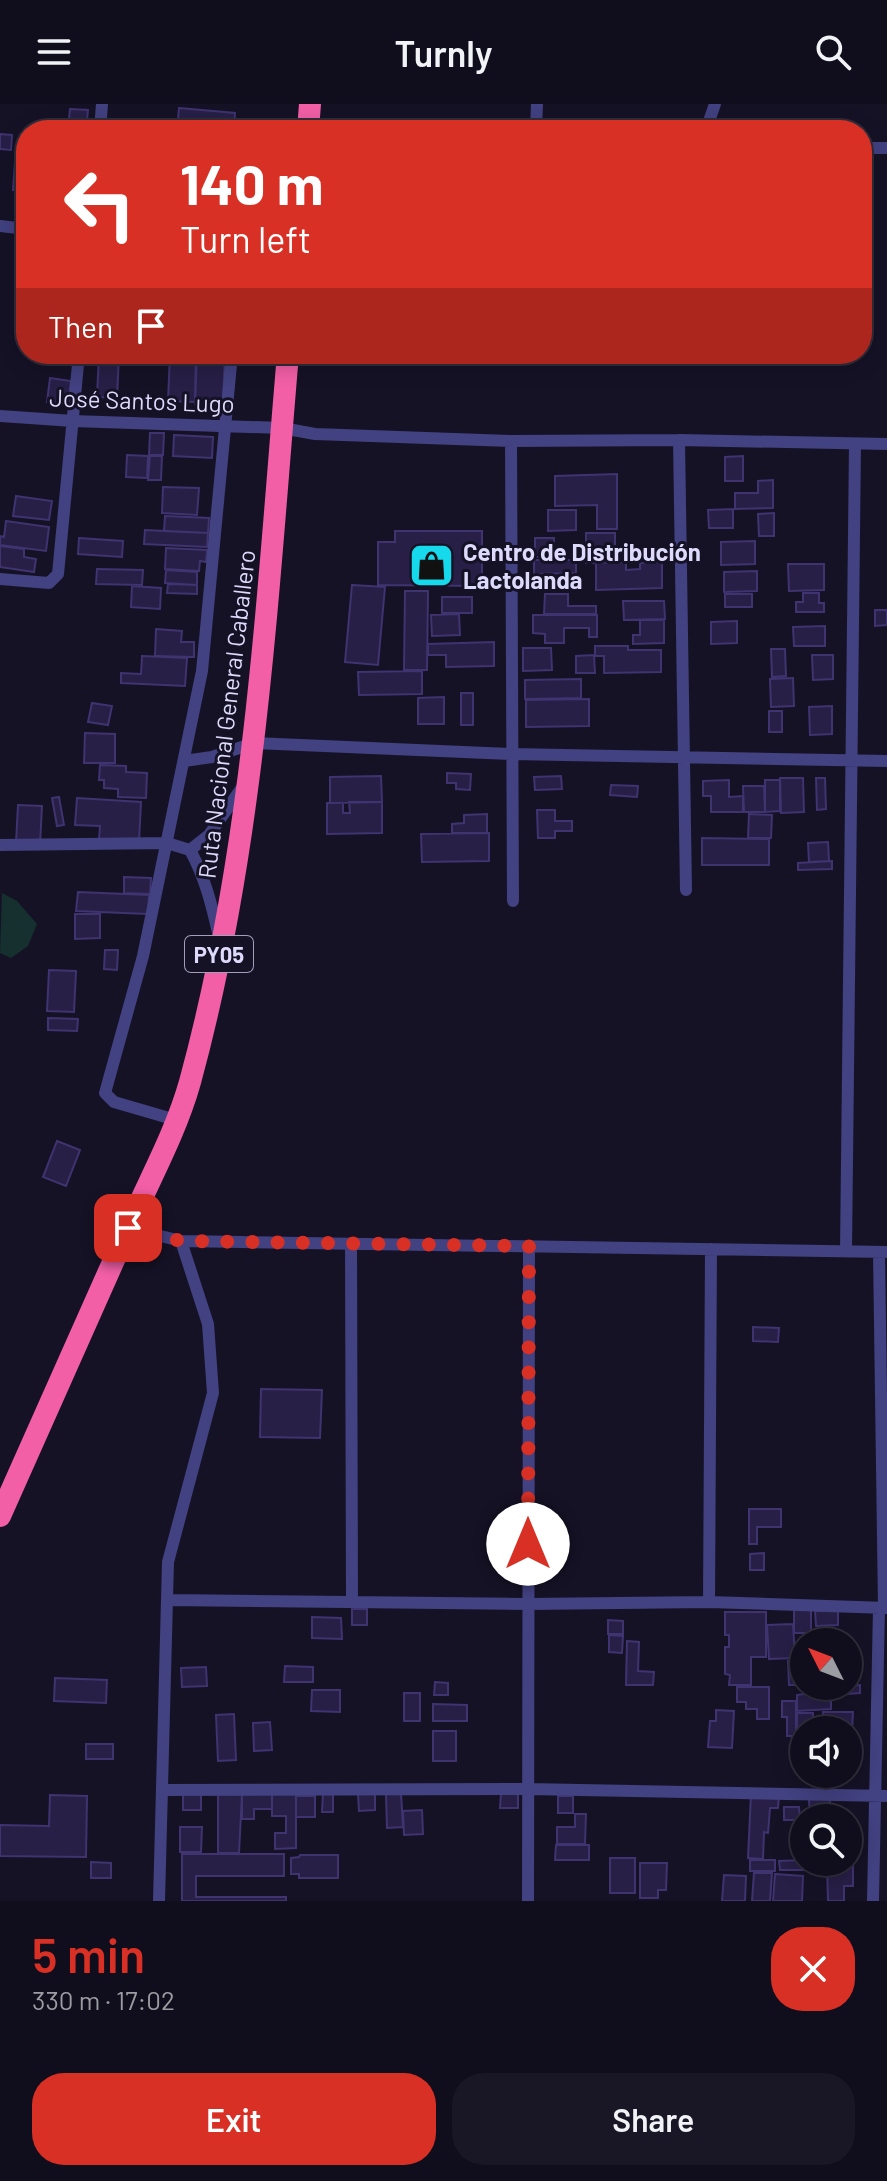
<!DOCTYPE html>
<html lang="en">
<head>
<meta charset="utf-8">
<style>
  body { margin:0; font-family:Barlow,sans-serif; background:#191725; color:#f1f3f6; height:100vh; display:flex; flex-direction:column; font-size:30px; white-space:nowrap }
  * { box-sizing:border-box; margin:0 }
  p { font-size:26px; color:#9c9ca3 }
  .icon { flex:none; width:44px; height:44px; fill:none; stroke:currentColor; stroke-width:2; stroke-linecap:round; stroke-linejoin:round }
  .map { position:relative; height:1797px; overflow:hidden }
  .drawer { display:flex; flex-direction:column; background:#100e1c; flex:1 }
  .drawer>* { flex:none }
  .top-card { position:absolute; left:16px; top:16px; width:856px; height:244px; border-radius:32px; box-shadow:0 4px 20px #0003,0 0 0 2px #302e3b; background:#d93025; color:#fff; overflow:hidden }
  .needle { width:52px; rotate:312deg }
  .fabs { position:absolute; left:790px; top:1524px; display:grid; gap:16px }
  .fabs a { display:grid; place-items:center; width:72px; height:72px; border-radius:50%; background:#100e1c; box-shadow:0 4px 20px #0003,0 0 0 2px #302e3b; font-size:40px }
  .pin { position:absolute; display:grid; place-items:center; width:68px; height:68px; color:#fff; margin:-34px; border-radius:16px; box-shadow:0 4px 12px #0006 }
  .me { position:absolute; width:88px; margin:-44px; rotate:0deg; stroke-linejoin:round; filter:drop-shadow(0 0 6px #0008) }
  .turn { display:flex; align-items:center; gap:28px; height:168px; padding:0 32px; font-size:36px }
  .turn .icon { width:104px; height:104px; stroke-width:2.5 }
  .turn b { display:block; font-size:56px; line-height:68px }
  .then { display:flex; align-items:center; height:76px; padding:0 32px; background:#0003; gap:16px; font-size:30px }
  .round { display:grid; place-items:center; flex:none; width:84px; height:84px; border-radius:32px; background:#191725 }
  .head { display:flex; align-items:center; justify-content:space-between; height:136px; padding:0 32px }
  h1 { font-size:48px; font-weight:600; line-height:60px; color:#d93025 }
  .button { display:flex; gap:16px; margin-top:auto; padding:16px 32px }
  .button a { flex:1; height:92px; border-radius:32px; background:#d93025; color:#fff; font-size:32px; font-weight:600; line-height:92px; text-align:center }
  .button a+a { background:#191725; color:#f1f3f6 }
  header { display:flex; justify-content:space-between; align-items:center; height:104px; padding:0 32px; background:#100e1c; font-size:36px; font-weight:600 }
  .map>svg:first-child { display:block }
</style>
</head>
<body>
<header><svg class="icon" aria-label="menu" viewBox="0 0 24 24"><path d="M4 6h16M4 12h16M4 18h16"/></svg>Turnly<svg class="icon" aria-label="search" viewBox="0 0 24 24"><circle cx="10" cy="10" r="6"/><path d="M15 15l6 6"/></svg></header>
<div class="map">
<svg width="887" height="1797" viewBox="0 0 887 1797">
  <rect width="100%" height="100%" fill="#151226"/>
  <path fill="#15302f" d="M 2,789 L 17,797 L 37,820 L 28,842 L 11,854 L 0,849 Z"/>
  <path fill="#271f46" stroke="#3f3370" stroke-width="2" d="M 179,4 L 235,9 L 234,26 L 177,26 Z
    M 70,5 L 88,6 L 86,26 L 68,25 Z
    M 0,30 L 12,31 L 11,46 L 0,45 Z
    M 15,58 L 26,59 L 26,87 L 13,86 Z
    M 99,250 L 119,250 L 117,294 L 97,293 Z
    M 170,250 L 196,250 L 195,298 L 168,297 Z
    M 197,250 L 225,250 L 223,300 L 195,300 Z
    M 50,274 L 71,277 L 68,300 L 47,298 Z
    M 150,329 L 164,329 L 163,351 L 149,351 Z
    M 174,331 L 213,333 L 212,354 L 173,352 Z
    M 127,351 L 148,352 L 147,374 L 126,373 Z
    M 150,352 L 162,352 L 161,376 L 148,376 Z
    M 743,352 L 743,377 L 725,377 L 725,353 Z
    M 617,370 L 617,425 L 597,425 L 597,401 L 555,402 L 555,372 Z
    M 773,376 L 773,404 L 735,405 L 735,389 L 758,389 L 758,377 Z
    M 163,383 L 199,384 L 197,411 L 162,409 Z
    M 16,392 L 52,397 L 49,416 L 13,412 Z
    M 733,405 L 733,424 L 709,424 L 708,406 Z
    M 548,406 L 576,406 L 576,426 L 548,427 Z
    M 774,409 L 774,432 L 759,432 L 758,410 Z
    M 165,412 L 209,414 L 208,429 L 164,427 Z
    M 6,417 L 49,423 L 46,447 L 0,441 L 0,432 L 4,433 Z
    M 145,426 L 208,429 L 207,443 L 144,440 Z
    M 395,427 L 482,427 L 482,482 L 378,481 L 378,438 L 395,438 Z
    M 586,429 L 615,429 L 615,458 L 586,459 Z
    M 79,434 L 123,437 L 122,453 L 78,450 Z
    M 535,434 L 554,434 L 554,453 L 535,453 Z
    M 755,437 L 755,460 L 721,461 L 721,438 Z
    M 0,442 L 24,445 L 24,453 L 36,455 L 34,468 L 0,463 Z
    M 166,444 L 207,446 L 206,458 L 200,457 L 199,467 L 165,465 Z
    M 534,456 L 576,456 L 576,469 L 534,470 Z
    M 626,458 L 626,466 L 640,465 L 640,459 L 662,458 L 662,484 L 596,486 L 596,459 Z
    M 788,460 L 824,460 L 824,486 L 789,487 Z
    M 97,465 L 143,466 L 142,481 L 96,480 Z
    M 166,466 L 197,468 L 197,481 L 165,479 Z
    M 757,467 L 757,487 L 724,488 L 724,468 Z
    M 168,480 L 197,481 L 197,490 L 167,489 Z
    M 352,481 L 385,483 L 378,561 L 345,558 Z
    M 132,482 L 161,484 L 160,505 L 131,503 Z
    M 405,487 L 428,487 L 427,566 L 404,566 Z
    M 803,489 L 819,489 L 819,499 L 824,499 L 824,508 L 796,508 L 796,498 L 803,498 Z
    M 545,490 L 568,490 L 568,502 L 596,502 L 596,510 L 544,510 Z
    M 725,490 L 752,490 L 752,503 L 725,503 Z
    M 442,493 L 472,493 L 472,509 L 442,509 Z
    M 623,497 L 664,497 L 665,515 L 624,516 Z
    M 875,506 L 887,506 L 887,521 L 875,522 Z
    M 459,510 L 460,531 L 432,532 L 431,511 Z
    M 533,511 L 597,511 L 597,533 L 589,533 L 589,524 L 564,524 L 564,539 L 545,539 L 545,530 L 533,529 Z
    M 640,516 L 664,516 L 664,539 L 633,540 L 633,531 L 640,531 Z
    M 737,517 L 737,539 L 711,540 L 711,518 Z
    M 825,522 L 825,542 L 794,542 L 793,523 Z
    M 156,525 L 182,527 L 181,538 L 194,538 L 194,553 L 155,552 Z
    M 494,538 L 494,562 L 446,563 L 446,551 L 428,551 L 428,540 Z
    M 595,542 L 628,542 L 628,546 L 661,546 L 661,568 L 604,569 L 604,552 L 595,552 Z
    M 523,544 L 551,544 L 552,566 L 523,567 Z
    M 771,545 L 785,545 L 786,572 L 772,573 Z
    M 594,551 L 595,569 L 576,569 L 576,552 Z
    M 812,551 L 833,551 L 833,575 L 813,576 Z
    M 142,552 L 187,554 L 185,582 L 121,579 L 121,569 L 141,570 Z
    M 422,567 L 422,590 L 359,591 L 358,568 Z
    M 793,574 L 794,602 L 771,603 L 770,575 Z
    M 581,575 L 581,594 L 525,595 L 525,576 Z
    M 461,589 L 473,589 L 473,621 L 461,621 Z
    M 444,593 L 444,620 L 418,620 L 418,594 Z
    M 589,595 L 589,622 L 526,623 L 526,596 Z
    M 92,599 L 112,602 L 108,621 L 88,618 Z
    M 832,602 L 832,630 L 810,631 L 809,603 Z
    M 769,607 L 782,607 L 782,628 L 769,628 Z
    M 85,629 L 115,630 L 115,659 L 84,659 Z
    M 100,661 L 126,662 L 126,668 L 147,669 L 146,694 L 118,693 L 118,685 L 104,684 L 104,676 L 99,676 Z
    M 447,669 L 471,670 L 470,686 L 456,685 L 456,679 L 447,679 Z
    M 381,672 L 382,698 L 330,699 L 330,673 Z
    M 561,672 L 562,685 L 535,686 L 534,673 Z
    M 780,674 L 803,674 L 804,708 L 781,709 Z
    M 816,674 L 825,674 L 826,705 L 817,706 Z
    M 729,676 L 729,693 L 743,692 L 743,708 L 711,708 L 711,692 L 703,692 L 703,677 Z
    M 765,676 L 780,676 L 780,707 L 765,708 Z
    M 611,681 L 638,682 L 637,693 L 610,691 Z
    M 743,682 L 764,682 L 765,708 L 744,708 Z
    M 59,693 L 64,721 L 57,722 L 52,694 Z
    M 77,694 L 141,698 L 139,738 L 99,736 L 100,722 L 75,721 Z
    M 349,698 L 382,698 L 382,729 L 327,730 L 327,699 L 343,699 L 343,709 L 350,709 Z
    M 18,701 L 42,702 L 40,740 L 16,739 Z
    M 537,706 L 555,706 L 555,717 L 572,717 L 572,727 L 555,727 L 555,734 L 538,734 Z
    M 487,710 L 487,729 L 452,729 L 452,720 L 464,719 L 464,711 Z
    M 749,710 L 772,711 L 771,734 L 748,734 Z
    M 489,729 L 489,757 L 422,758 L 421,730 Z
    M 702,734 L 769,735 L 769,761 L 702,761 Z
    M 828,738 L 829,757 L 809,758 L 808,739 Z
    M 832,757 L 832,765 L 798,766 L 798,759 Z
    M 124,773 L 151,774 L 150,790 L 124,789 Z
    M 78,788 L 149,791 L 148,810 L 76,807 Z
    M 75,810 L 100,810 L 100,834 L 75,835 Z
    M 105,846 L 118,846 L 117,866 L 104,865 Z
    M 49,866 L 76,867 L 74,908 L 47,907 Z
    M 48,914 L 78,915 L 77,927 L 48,926 Z
    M 57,1037 L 80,1046 L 66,1082 L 43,1073 Z
    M 753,1223 L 779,1224 L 778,1238 L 753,1237 Z
    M 261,1285 L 322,1286 L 320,1334 L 260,1333 Z
    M 749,1405 L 781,1405 L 781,1423 L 757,1423 L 757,1440 L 749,1440 Z
    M 764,1449 L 764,1466 L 750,1466 L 750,1450 Z
    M 794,1503 L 811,1503 L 811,1529 L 794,1529 Z
    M 352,1505 L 367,1505 L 367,1521 L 352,1521 Z
    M 838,1506 L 838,1521 L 816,1522 L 815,1507 Z
    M 725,1508 L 766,1508 L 766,1553 L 751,1553 L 751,1581 L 729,1581 L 730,1571 L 725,1570 L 725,1543 L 729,1543 L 729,1531 L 725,1531 Z
    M 312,1513 L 341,1514 L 342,1535 L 312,1534 Z
    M 608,1516 L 623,1517 L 623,1530 L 608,1530 Z
    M 793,1520 L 795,1554 L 769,1555 L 767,1521 Z
    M 609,1531 L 623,1532 L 622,1549 L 609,1548 Z
    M 627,1537 L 639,1538 L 638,1567 L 654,1568 L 653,1581 L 626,1581 Z
    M 788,1557 L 796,1557 L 797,1581 L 789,1581 Z
    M 797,1557 L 804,1557 L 804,1582 L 844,1582 L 798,1584 Z
    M 285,1562 L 313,1563 L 313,1578 L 284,1578 Z
    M 206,1563 L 207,1582 L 182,1583 L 181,1564 Z
    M 55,1574 L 107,1576 L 106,1599 L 54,1597 Z
    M 435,1578 L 448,1579 L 448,1591 L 434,1591 Z
    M 860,1581 L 860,1589 L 831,1591 L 831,1605 L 797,1607 L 797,1591 L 804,1590 L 804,1584 Z
    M 737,1583 L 769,1583 L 769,1615 L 757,1615 L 757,1605 L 746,1605 L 746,1598 L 737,1598 Z
    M 312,1586 L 340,1586 L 340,1608 L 311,1607 Z
    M 404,1589 L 420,1589 L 420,1617 L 404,1617 Z
    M 782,1597 L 796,1597 L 796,1632 L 787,1632 L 787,1613 L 782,1613 Z
    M 433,1600 L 467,1601 L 467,1617 L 433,1617 Z
    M 716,1606 L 734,1607 L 732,1644 L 708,1643 L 710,1617 L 716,1617 Z
    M 823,1608 L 853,1608 L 852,1627 L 841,1626 L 841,1619 L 823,1619 Z
    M 797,1609 L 813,1609 L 813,1626 L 804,1626 L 804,1630 L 797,1630 Z
    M 234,1610 L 236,1656 L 218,1657 L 216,1611 Z
    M 270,1618 L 272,1646 L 254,1647 L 253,1619 Z
    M 433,1627 L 456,1627 L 456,1657 L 433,1657 Z
    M 86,1640 L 113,1640 L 113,1655 L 86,1655 Z
    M 183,1688 L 201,1688 L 201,1706 L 183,1706 Z
    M 272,1689 L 296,1689 L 296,1744 L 275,1745 L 275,1729 L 286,1729 L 286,1712 L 272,1712 Z
    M 323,1689 L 333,1689 L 333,1708 L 322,1708 Z
    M 375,1689 L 375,1706 L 359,1707 L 358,1690 Z
    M 401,1689 L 403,1723 L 387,1724 L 386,1690 Z
    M 501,1689 L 518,1689 L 518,1704 L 500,1704 Z
    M 218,1690 L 242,1690 L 239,1749 L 218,1749 Z
    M 242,1690 L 272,1690 L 272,1705 L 254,1705 L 254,1715 L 242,1715 Z
    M 751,1690 L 779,1692 L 778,1704 L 770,1704 L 768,1729 L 764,1728 L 763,1755 L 748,1754 Z
    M 50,1691 L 87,1692 L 86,1753 L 0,1752 L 0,1721 L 49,1722 Z
    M 296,1692 L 315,1692 L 315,1713 L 296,1713 Z
    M 558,1692 L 573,1692 L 573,1709 L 558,1709 Z
    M 809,1695 L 830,1695 L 830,1714 L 810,1714 Z
    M 784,1703 L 799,1703 L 800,1716 L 784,1716 Z
    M 422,1706 L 423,1730 L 404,1731 L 403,1707 Z
    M 575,1710 L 586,1710 L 585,1740 L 557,1740 L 557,1723 L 575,1723 Z
    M 180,1723 L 202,1723 L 201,1748 L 180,1748 Z
    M 556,1741 L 589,1741 L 589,1756 L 555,1756 Z
    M 182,1750 L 284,1750 L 284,1772 L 196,1772 L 196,1793 L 286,1793 L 286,1797 L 182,1797 Z
    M 300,1751 L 338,1751 L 338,1774 L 299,1774 L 299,1770 L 291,1770 L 291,1754 L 299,1753 Z
    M 610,1754 L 635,1754 L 635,1789 L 610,1789 Z
    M 750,1756 L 775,1756 L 775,1767 L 750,1767 Z
    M 804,1756 L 804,1766 L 780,1766 L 779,1757 Z
    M 91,1758 L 111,1759 L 111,1774 L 91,1774 Z
    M 640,1759 L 667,1759 L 666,1786 L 658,1786 L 658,1794 L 640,1794 Z
    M 827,1759 L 853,1759 L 853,1782 L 844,1782 L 844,1797 L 828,1797 Z
    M 754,1769 L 772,1769 L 770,1797 L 752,1797 Z
    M 775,1770 L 803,1772 L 802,1797 L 773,1797 Z
    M 724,1771 L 746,1772 L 745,1797 L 722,1797 Z"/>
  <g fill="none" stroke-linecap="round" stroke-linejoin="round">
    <path stroke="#424181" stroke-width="12" d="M 100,26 L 102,0
      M 536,26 L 537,0
      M 706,26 L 715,0
      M 862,44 L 887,44
      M 0,122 L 26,125
      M 0,312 L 73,317 L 282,324 L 315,330 L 511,337 L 679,336 L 887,340
      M 679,336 L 686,786
      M 511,337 L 513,797
      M 0,475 L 49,479 L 58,470 L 79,250
      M 184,657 L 212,653 L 254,639 L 511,650 L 887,657
      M 0,741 L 167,739 L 190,746 C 205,773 212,802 219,833
      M 190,746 L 209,731 L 241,685
      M 176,1016 L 114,998 L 105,989 L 143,852 L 202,567 L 232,250
      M 128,1124 L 181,1137 L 887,1148
      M 351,1139 L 352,1498
      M 846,1147 L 855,340
      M 879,1148 L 884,1504
      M 167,1496 L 528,1500 L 709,1498 L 887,1504
      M 709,1498 L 711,1145
      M 162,1686 L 528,1685 L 887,1692
      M 159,1797 L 168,1458 L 213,1289 L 208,1220 L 181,1137
      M 528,1797 L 529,1142
      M 873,1797 L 879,1504"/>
    <path stroke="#f25fa7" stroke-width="22" d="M 308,26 L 310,0
      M 0,1412 C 42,1317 85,1223 126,1129 C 148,1078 175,1031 190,978 C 255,740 267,494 288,250"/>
  </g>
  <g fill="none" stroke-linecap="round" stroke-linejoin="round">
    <path stroke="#d93025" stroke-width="14" stroke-dasharray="0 25.2" d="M 128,1124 L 181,1137 L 529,1142 L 528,1440"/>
  </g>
  <defs>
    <symbol id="shop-square" viewBox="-11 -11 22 22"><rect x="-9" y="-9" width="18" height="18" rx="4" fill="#16d9ec" stroke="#151226"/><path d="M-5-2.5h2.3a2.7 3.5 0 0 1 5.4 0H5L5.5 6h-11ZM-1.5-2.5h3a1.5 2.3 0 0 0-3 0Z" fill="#111"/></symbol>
  </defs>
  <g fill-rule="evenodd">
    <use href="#shop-square" x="406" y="436" width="51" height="51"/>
  </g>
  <g text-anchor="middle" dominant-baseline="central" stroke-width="6" stroke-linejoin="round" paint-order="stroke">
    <rect fill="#151226" stroke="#a29ebc" stroke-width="2" x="185" y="832" width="68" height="36" rx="6"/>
    <g font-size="22" font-weight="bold" fill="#dedafc">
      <text x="219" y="850">PY05</text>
    </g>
    <g font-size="24" fill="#dedafc" stroke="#151226">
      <text transform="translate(142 296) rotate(2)">José Santos Lugo</text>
      <text transform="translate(226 610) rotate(-83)">Ruta Nacional General Caballero</text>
    </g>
    <g font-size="24" font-weight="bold" fill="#dedafc" stroke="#151226" text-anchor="start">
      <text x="463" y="447">Centro de Distribución<tspan x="463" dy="28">Lactolanda</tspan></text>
    </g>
  </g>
</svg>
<div class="fabs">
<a><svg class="needle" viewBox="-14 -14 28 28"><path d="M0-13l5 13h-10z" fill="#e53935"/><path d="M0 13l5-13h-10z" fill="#9c9ca3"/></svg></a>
<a><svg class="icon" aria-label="sound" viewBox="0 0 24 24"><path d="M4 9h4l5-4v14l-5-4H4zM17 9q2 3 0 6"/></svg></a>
<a><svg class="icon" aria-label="search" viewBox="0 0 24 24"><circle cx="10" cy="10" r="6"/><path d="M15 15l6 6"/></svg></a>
</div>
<div class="pin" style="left:128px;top:1124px;background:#d93025"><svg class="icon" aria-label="arrive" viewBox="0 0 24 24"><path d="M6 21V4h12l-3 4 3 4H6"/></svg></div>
<svg class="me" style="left:528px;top:1440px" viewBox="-20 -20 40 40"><circle r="19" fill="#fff"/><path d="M0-13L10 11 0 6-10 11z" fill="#d93025"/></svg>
<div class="top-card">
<div class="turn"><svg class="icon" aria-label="left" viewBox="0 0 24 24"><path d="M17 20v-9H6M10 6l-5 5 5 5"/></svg><div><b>140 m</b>Turn left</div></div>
<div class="then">Then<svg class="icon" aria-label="arrive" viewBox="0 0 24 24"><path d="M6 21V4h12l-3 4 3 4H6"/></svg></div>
</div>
</div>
<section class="drawer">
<div class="head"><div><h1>5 min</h1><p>330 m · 17:02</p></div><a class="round" style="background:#d93025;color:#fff"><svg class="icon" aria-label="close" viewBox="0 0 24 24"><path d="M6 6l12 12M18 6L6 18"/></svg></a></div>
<div class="button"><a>Exit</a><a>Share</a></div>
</section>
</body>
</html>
